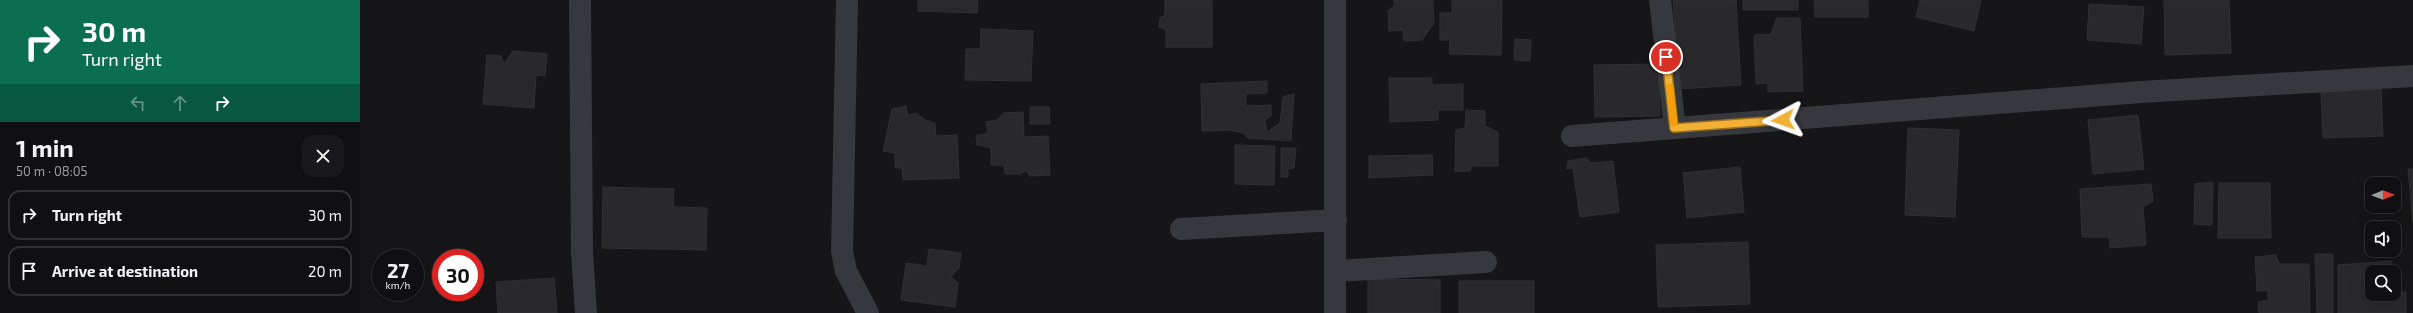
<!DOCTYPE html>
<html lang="en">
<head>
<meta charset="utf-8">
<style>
  body { margin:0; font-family:"Exo 2",sans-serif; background:#19191b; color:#f1f3f6; height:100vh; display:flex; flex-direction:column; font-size:15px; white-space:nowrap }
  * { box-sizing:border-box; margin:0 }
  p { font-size:13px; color:#9c9d9f }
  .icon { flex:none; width:22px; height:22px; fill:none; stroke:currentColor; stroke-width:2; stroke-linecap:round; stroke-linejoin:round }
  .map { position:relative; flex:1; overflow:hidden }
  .panel { display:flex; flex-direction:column; background:#101012; width:360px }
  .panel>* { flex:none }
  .guide { background:#0b6e4f; color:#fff; overflow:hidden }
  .needle { width:26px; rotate:89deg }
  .fabs { position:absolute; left:2005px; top:177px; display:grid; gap:8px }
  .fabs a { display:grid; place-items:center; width:36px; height:36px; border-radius:8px; background:#101012; box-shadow:0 4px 16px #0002,0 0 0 1px #303032; font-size:20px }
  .speed { position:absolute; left:12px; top:249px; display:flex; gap:8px; font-size:20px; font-weight:700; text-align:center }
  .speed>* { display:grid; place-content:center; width:52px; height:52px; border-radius:50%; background:#101012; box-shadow:0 4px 16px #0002,0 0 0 1px #303032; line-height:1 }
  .speed small { font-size:10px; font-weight:400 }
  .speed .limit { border:6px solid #d22; background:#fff; color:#111 }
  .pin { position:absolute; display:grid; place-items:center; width:34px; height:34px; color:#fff; margin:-17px; border:2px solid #fff; border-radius:50%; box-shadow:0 1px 4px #0007 }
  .me { position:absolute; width:44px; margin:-22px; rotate:266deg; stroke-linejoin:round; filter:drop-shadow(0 0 3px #0008) }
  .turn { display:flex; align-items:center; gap:14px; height:84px; padding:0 16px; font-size:18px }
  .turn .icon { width:52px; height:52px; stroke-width:2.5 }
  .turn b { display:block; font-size:28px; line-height:34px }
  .lanes { display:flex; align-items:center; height:38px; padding:0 16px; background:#0003; justify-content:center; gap:20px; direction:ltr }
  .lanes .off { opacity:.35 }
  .round { display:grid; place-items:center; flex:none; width:42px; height:42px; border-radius:12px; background:#19191b }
  .summary { display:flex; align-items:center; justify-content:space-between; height:68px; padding:0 16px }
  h1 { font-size:24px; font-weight:700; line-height:30px }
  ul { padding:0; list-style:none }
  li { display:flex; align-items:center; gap:12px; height:50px; margin:0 8px 6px; padding:0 8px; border:2px solid #303032; border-radius:12px }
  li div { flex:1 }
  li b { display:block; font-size:15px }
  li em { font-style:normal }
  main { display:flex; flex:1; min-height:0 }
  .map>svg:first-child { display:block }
</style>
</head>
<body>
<main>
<section class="panel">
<div class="guide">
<div class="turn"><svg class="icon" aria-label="right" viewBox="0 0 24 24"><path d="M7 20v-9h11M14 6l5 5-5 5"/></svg><div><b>30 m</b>Turn right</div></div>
<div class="lanes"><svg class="icon off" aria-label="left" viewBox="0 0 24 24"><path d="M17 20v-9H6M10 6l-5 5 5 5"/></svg><svg class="icon off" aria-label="ahead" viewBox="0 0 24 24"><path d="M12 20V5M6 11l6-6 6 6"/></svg><svg class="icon" aria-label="right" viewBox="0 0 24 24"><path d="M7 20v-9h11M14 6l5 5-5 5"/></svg></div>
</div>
<div class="summary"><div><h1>1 min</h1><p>50 m · 08:05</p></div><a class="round"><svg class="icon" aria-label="close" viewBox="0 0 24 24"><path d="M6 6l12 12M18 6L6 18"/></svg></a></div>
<ul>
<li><svg class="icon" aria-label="right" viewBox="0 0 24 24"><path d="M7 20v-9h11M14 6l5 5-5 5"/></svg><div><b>Turn right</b></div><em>30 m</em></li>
<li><svg class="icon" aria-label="arrive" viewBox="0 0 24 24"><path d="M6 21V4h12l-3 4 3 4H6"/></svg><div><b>Arrive at destination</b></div><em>20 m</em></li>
</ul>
</section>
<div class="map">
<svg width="2053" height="313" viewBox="0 0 2053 313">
  <rect width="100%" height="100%" fill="#161618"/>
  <path fill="#29292c" stroke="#303034" d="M 558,0 L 618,0 L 617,13 L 558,11 Z
    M 805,0 L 852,0 L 852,47 L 806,47 L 806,30 L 799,27 L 800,18 L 805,15 Z
    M 1034,0 L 1073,0 L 1074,23 L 1062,40 L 1044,41 L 1043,30 L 1029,31 L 1028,11 L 1034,6 Z
    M 1092,0 L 1142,0 L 1141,55 L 1089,54 L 1090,40 L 1080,40 L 1080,13 L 1092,13 Z
    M 1313,0 L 1376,0 L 1381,85 L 1319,89 Z
    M 1383,0 L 1438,0 L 1438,10 L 1383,10 Z
    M 1454,0 L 1508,0 L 1508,17 L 1455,17 Z
    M 1560,0 L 1621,0 L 1614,31 L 1556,17 Z
    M 1804,0 L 1869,0 L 1871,53 L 1805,55 Z
    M 1729,4 L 1784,7 L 1781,44 L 1727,40 Z
    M 1417,18 L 1440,18 L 1443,91 L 1408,92 L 1408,83 L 1396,84 L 1394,35 L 1411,34 Z
    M 621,29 L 673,31 L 671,81 L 605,80 L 606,49 L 620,49 Z
    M 1155,39 L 1171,40 L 1170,61 L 1154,60 Z
    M 153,51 L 187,54 L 185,76 L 176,75 L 174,108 L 123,104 L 127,55 L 141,56 L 144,64 Z
    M 1298,64 L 1300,116 L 1235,117 L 1234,65 Z
    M 1029,78 L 1072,78 L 1072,85 L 1103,84 L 1103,110 L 1078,110 L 1078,120 L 1030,122 Z
    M 907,81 L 907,93 L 886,94 L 886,106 L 911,105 L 911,116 L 905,120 L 907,132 L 920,123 L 923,97 L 934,94 L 931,141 L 888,138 L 883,133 L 869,130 L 842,131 L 841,84 Z
    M 2021,89 L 2023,136 L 1963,138 L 1961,92 Z
    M 546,106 L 548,115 L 556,113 L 565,120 L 575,123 L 576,136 L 597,135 L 599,178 L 543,180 L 542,168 L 535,168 L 535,153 L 523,151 L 532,109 Z
    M 670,107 L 689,107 L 690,124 L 670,124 Z
    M 1106,110 L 1125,111 L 1125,126 L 1138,132 L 1138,166 L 1112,166 L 1110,171 L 1095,171 L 1096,130 L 1105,128 Z
    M 663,112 L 664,137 L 688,136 L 690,175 L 670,176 L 666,171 L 660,174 L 645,174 L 644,165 L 631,165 L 631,148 L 617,145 L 616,136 L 628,133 L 626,122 L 638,120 L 643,113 Z
    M 1778,115 L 1784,169 L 1733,174 L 1728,120 Z
    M 1548,128 L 1599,130 L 1595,217 L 1545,215 Z
    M 875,145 L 915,146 L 914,185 L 875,184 Z
    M 921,148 L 936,148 L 934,168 L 928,169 L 928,177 L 921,177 Z
    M 1072,155 L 1073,175 L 1009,178 L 1009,156 Z
    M 1226,158 L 1231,163 L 1253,161 L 1259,212 L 1220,217 L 1213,168 L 1207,169 L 1208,161 Z
    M 1380,167 L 1384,212 L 1327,218 L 1323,173 Z
    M 2048,169 L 2053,169 L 2053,222 Z
    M 1853,182 L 1852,225 L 1834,224 L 1835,184 Z
    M 1859,183 L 1910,183 L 1911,238 L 1858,238 Z
    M 1791,184 L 1793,201 L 1783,207 L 1786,245 L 1750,248 L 1749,237 L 1722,237 L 1720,189 Z
    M 243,187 L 314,189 L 313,207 L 347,208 L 346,250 L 242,248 Z
    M 1388,242 L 1390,304 L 1298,307 L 1296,245 Z
    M 569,249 L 601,253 L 599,268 L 591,277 L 598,283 L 595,307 L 541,300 L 546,263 L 567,266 Z
    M 1955,254 L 1973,254 L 1973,313 L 1957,313 Z
    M 1916,255 L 1919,264 L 1949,264 L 1950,313 L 1899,313 L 1898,302 L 1908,300 L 1908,290 L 1897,291 L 1895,257 Z
    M 2031,261 L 2032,272 L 2012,272 L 2012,294 L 2046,292 L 2046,313 L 1978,313 L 1978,265 Z
    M 194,278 L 197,313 L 138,313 L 136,282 Z
    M 1008,279 L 1080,280 L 1080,313 L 1008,313 Z
    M 1099,281 L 1174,281 L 1174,313 L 1099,313 Z"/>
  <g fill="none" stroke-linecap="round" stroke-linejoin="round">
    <path stroke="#37383d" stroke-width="22" d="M 220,0 L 222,252 L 226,313
      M 487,0 L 482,251 L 486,271 L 508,313
      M 1300,0 L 1315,128
      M 1212,136 L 1781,92 L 2053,76
      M 821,229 L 976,220
      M 976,271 L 1126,262
      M 975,313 L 975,0"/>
  </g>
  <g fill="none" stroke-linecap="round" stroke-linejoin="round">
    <defs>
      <path id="route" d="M 1306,57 L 1314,128 L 1423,120"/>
    </defs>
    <use href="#route" stroke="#9d7322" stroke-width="10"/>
    <use href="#route" stroke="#f2b134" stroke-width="7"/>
    <path stroke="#f59e0b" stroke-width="7" d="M 1310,87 L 1314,123"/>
  </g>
</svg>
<div class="fabs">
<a><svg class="needle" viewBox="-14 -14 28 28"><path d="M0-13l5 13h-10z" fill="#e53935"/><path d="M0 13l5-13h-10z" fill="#9c9d9f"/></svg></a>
<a><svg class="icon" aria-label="sound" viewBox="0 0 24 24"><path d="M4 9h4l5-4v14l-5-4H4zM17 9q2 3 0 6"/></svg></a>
<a><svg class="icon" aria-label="search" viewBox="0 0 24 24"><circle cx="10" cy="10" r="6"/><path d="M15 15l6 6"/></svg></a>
</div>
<div class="speed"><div>27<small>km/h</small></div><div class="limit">30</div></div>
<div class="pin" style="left:1306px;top:57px;background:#d93025"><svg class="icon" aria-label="arrive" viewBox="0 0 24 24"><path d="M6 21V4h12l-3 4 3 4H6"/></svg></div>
<svg class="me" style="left:1423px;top:120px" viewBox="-20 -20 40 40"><path d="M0-17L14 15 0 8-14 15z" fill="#f2b134" stroke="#fff" stroke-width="4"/></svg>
</div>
</main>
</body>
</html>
